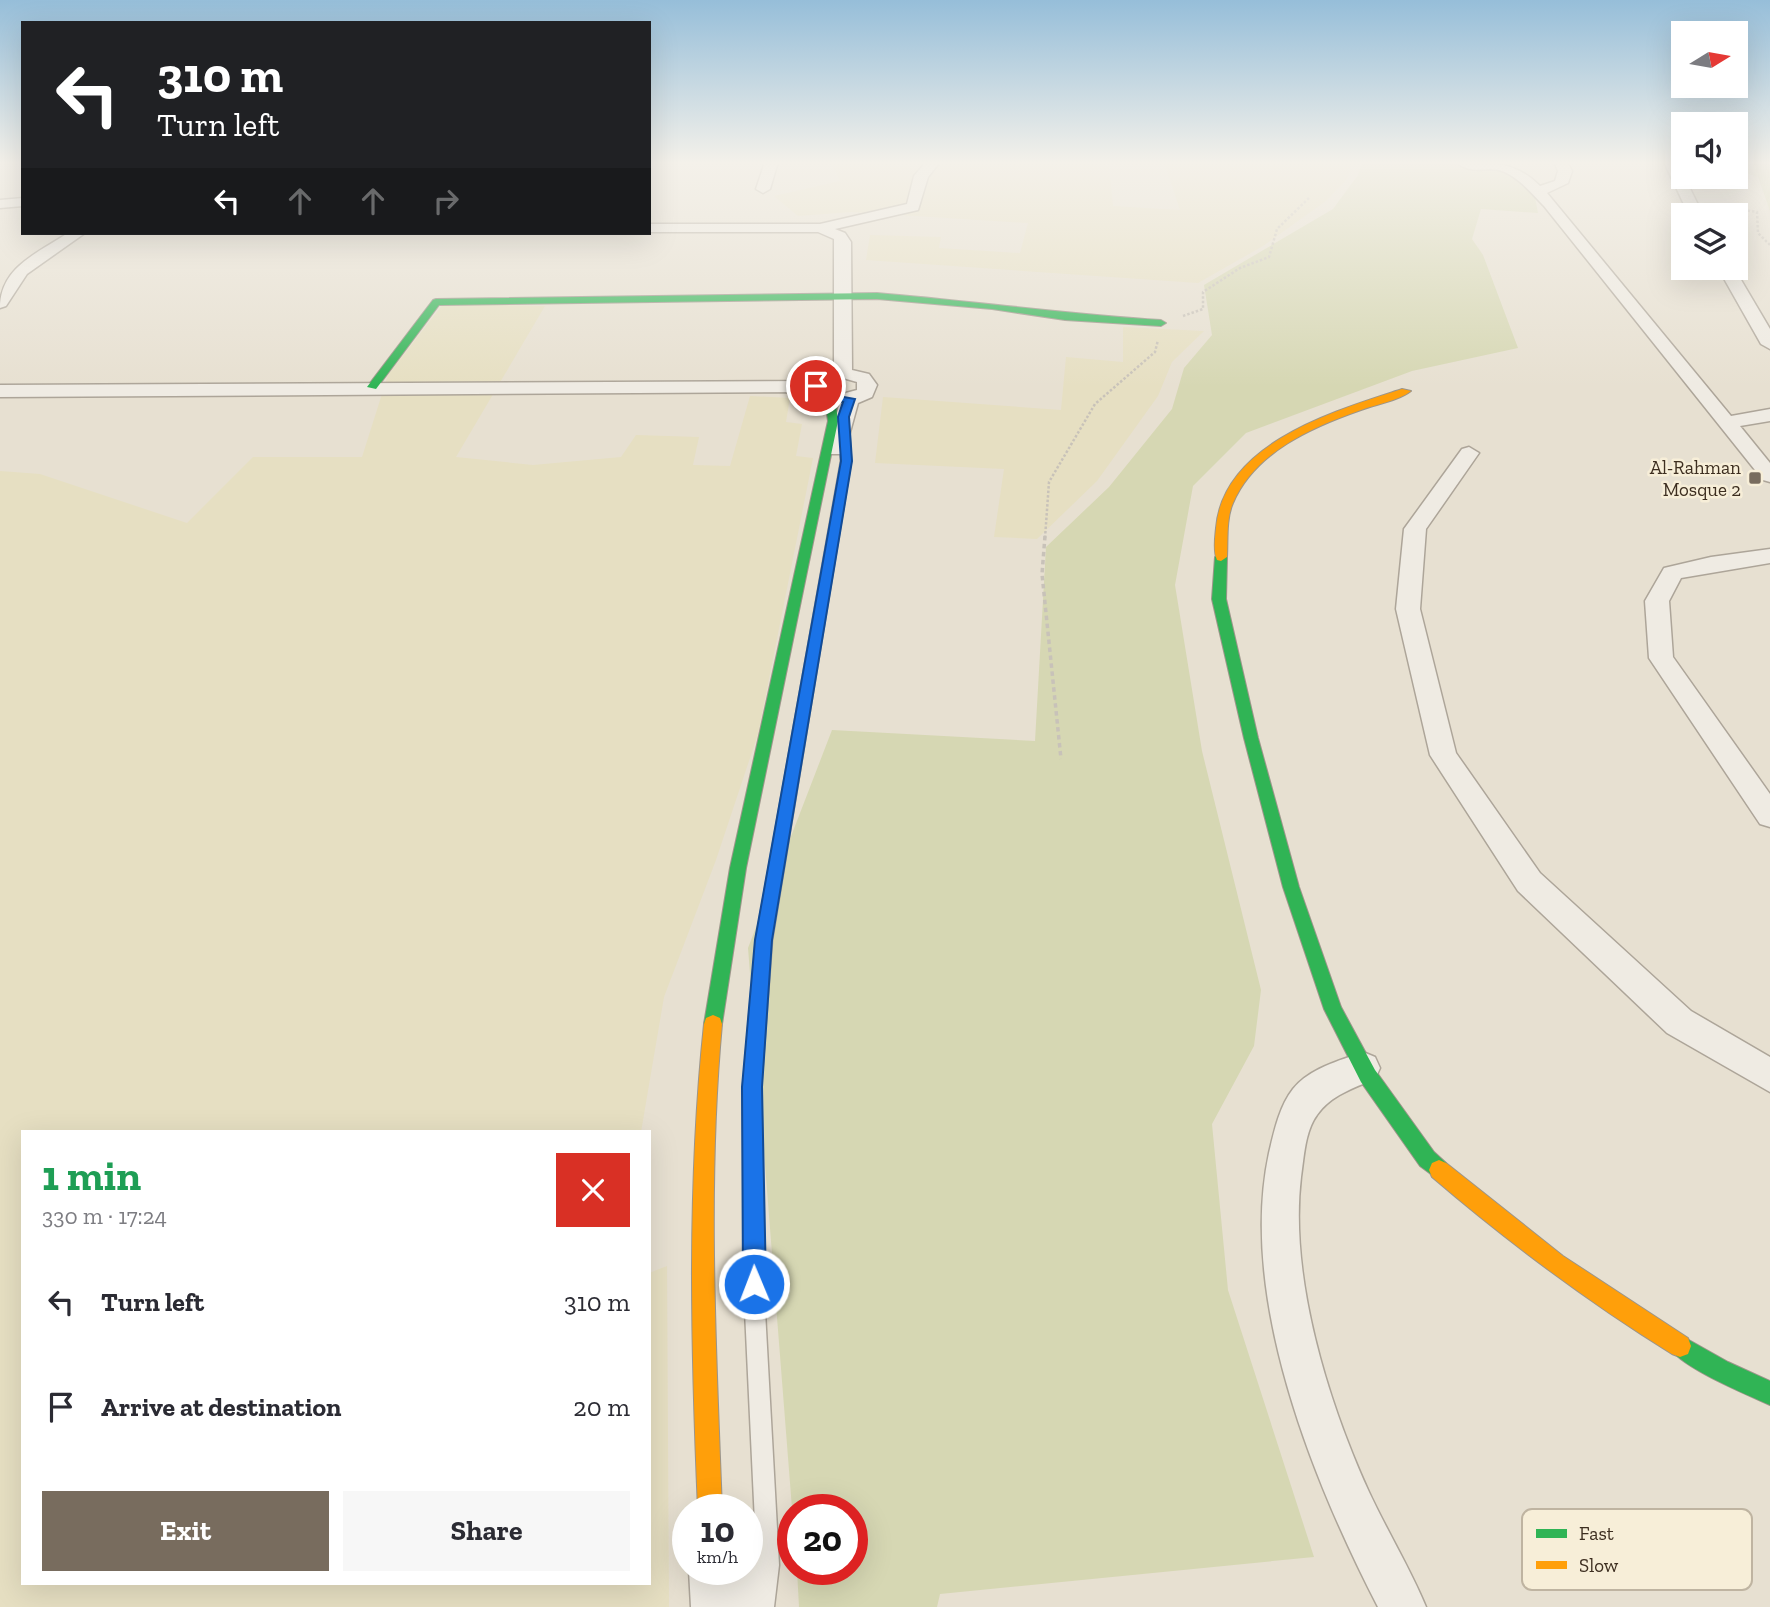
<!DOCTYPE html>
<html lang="en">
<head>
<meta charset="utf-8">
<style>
  body { margin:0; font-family:"Zilla Slab",serif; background:#f7f7f7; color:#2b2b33; height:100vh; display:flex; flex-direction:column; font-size:26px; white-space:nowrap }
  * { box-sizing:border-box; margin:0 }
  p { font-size:23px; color:#7c7c81 }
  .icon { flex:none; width:38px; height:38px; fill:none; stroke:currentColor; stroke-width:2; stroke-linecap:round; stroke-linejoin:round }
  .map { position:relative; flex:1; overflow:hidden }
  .panel { position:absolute; left:21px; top:1130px; width:630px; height:455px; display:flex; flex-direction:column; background:#fff; border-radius:0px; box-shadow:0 7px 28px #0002 }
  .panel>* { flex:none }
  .guide { position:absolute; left:21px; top:21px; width:630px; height:214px; border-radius:0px; box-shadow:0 7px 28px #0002; background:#202124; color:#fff; overflow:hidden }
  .needle { width:46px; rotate:79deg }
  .fabs { position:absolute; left:1671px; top:21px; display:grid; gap:14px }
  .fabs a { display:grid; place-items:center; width:77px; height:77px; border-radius:0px; background:#fff; box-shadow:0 7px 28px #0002; font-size:35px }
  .speed { position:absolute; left:672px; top:1494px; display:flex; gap:14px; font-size:35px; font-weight:700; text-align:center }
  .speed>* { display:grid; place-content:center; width:91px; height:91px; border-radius:50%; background:#fff; box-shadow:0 7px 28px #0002; line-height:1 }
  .speed small { font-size:18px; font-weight:400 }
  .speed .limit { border:10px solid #d22; background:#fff; color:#111 }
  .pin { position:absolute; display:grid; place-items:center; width:60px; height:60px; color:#fff; margin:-30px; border:4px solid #fff; border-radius:50%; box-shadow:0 2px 7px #0007 }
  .me { position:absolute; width:77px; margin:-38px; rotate:359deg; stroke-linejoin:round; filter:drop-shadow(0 0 5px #0008) }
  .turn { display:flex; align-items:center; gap:24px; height:147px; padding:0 21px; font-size:32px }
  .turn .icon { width:91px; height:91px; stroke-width:2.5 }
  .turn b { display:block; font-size:49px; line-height:60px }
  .lanes { display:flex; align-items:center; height:66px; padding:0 21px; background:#0003; justify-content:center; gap:35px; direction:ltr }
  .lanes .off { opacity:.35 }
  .round { display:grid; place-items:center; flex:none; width:74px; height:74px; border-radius:0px; background:#f7f7f7 }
  .head { display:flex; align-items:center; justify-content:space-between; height:119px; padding:0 21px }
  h1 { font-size:42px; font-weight:700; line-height:52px; color:#1e9e55 }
  .primary-button { display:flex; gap:14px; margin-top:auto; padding:14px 21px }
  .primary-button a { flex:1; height:80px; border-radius:0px; background:#786c5e; color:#fff; font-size:28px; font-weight:700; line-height:80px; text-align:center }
  .primary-button a+a { background:#f7f7f7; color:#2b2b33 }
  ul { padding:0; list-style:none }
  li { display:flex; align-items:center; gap:21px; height:105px; padding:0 21px }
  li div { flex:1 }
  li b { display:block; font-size:26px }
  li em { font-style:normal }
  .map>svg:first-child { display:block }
</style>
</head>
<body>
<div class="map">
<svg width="1770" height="1607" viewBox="0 0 1770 1607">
  <rect width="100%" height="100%" fill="#e7e0d1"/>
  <path fill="#e6dfc2" d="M 831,162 L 876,162 L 923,170 L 930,162 L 1087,162 L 1109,167 L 1113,206 L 1180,210 L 1164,162 L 1353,162 L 1347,179 L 1326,201 L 1263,246 L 1198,283 L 866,260 L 870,235 L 941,237 L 939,248 L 1020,253 L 1028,223 L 851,212 L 798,216 L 774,196 L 840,181 Z
    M 443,304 L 545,306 L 456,457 L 533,465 L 621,457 L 636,435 L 699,437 L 693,465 L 730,466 L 750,396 L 790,398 L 786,422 L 802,424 L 796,456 L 813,458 L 758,734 L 716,860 L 664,997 L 641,1132 L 23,1132 L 23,1584 L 649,1584 L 649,1273 L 667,1266 L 669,1607 L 0,1607 L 0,471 L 40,474 L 187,523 L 253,457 L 362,457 L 388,375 Z
    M 1123,327 L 1204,331 L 1172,362 L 1158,396 L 1097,481 L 1037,539 L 994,537 L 1004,469 L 875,463 L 883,397 L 1061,410 L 1066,357 L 1123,362 Z"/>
  <path fill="#d6d7b3" d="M 1362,162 L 1499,162 L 1532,181 L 1538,213 L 1481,209 L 1472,239 L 1483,255 L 1518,348 L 1412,371 L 1246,433 L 1193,486 L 1175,585 L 1202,751 L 1261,990 L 1254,1046 L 1212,1124 L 1228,1290 L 1314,1557 L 940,1594 L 937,1607 L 799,1607 L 797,1570 L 852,1570 L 852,1510 L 793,1510 L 793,1521 L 748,948 L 832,730 L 1035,741 L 1046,547 L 1109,487 L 1172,409 L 1184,368 L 1212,335 L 1204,285 L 1333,209 L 1358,175 Z
    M 1736,162 L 1770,162 L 1770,211 L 1758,177 L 1736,171 Z"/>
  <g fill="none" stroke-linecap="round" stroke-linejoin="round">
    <defs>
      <path id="lane" d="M 844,427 L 849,430 L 851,461 L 772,940 L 761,1087 L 765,1311 L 779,1565 L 774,1607 L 750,1607 L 757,1565 L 745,1311 L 743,1087 L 756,940 L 841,461 L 839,430 Z"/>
      <path id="street" d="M 765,162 L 778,162 L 770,189 L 763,193 L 756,189 Z
        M 926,162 L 940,162 L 928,177 L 918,210 L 835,229 L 845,233 L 851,242 L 852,370 L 869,374 L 877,385 L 872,397 L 858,403 L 844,454 L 830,454 L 827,450 L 839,405 L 818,400 L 809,392 L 0,397 L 0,385 L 811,381 L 816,374 L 834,370 L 834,239 L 818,232 L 649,232 L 649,224 L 820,224 L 907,204 L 914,176 ZM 843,378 L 857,382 L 857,390 L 842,394 L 827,390 L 828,382 Z
        M 1456,162 C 1489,162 1514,160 1540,186 L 1555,181 L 1558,171 L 1554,162 L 1567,162 L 1572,171 L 1568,183 L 1547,193 L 1731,416 L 1770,409 L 1770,421 L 1740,426 L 1770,463 L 1770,482 L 1763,480 L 1544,206 C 1532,194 1517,175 1499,170 C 1483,167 1472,175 1456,162 Z
        M 1664,162 L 1677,162 L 1703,215 L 1689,215 Z
        M 23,198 L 23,206 L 0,208 L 0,200 Z
        M 68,233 L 85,233 L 27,274 L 6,306 L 0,308 C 0,267 38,253 68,233 Z
        M 1718,268 L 1734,268 L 1770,329 L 1770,349 L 1761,344 Z
        M 1469,447 L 1479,453 L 1426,529 L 1420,609 L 1456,753 L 1540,873 L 1691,1011 L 1770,1057 L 1770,1092 L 1667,1033 L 1518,891 L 1430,755 L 1396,609 L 1404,529 L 1462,449 Z
        M 1770,549 L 1770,563 L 1681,578 L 1669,601 L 1673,657 L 1770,794 L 1770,827 L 1760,824 L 1649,658 L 1645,601 L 1664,568 L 1711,557 Z
        M 1363,1052 L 1375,1057 L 1380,1068 L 1375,1079 C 1354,1088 1331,1095 1317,1115 C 1305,1131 1304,1157 1301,1177 C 1289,1277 1328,1402 1369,1492 C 1387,1531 1410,1568 1426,1607 L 1378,1607 C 1313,1481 1238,1297 1269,1153 C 1274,1132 1279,1107 1293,1089 C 1310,1068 1339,1061 1363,1052 Z
        M 747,1549 L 758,1554 L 765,1570 L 767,1607 L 691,1607 L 689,1570 L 747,1570 Z"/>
      <path id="fast" d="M 877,293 C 972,301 1066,314 1161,320 L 1166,323 L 1161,326 L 1065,320 L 992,309 L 877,299 L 439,305 L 376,389 L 367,387 L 433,300 L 436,299 Z
        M 830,396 L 835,399 L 838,421 L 746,868 L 722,1024 L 720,1030 L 713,1033 L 706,1030 L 704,1024 L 730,868 L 828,421 L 825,399 Z
        M 1221,553 L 1227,557 L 1226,599 L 1258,738 L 1299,887 L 1341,1007 L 1375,1070 L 1434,1152 L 1446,1163 L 1449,1170 L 1446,1177 L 1439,1180 L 1420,1166 L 1361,1082 L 1324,1009 L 1283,887 L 1244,738 L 1212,599 L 1215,557 Z
        M 1680,1335 L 1728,1362 L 1770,1381 L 1770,1405 C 1748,1395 1677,1366 1669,1346 L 1672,1338 Z"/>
      <path id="slow" d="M 1402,389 L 1411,391 C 1398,401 1377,404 1361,410 C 1312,427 1255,452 1233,503 C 1226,519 1228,540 1227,557 L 1221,561 L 1217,560 C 1213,551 1215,538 1216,528 C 1223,443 1335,411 1402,389 Z
        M 713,1015 L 720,1018 L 722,1024 C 707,1186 716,1348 722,1510 L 698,1510 C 691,1348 687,1185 704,1024 L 706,1018 Z
        M 1439,1160 L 1446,1163 L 1563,1256 L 1688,1338 L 1691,1346 L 1688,1354 L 1680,1357 L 1672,1354 C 1587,1301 1508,1242 1432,1177 L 1429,1170 L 1432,1163 Z"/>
    </defs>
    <use href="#lane" stroke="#ada599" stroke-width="3"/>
    <use href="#street" stroke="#ada599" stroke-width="3"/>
    <use href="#fast" stroke="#9c958a" stroke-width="2"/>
    <use href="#slow" stroke="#9c958a" stroke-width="2"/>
    <path stroke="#c8c2b9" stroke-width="2.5" stroke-dasharray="2.5 2" stroke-linecap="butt" d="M 1712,205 L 1757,212 L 1758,233 L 1770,245
      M 1183,316 L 1203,309 L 1203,292 L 1240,268 L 1269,257 L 1277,229 L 1310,197
      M 1045,538 L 1049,482 L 1095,404 L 1155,352 L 1158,340"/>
    <path stroke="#c8c2b9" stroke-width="3.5" stroke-dasharray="4.5 3.5" stroke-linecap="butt" d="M 1045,536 L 1042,574 L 1061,759"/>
    <use href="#lane" fill="#efebe3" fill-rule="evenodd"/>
    <use href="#street" fill="#efebe3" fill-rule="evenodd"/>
    <use href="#fast" fill="#30b455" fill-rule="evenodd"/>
    <use href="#slow" fill="#ff9f0a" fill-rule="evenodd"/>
  </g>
  <linearGradient id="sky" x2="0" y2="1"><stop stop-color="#96bed9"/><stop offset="0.42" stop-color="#f4f1ea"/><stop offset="1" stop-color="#f4f1ea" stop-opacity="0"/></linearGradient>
  <rect width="1770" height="387" fill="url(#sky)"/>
  <path fill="#1a73e8" stroke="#114b97" stroke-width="2" d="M 812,383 L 820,383 L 827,394 L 855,399 L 849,417 L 852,461 L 772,940 L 762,1087 L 766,1284 L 762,1292 L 754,1295 L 747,1292 L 743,1284 L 742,1087 L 755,940 L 841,461 L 838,417 L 843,402 L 820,399 Z"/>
  <rect fill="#786c5e" stroke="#f7eed8" stroke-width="2.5" x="1748" y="471" width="14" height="14" rx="3.5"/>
  <g text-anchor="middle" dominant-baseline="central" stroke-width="5" stroke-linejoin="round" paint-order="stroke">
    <g font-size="19" fill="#3d2e20" stroke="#f7eed8" text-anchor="end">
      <text x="1741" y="467">Al-Rahman<tspan x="1741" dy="22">Mosque 2</tspan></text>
    </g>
  </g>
  <rect x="1522" y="1509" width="230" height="81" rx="10" fill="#f7eed8" stroke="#bfb4a1" stroke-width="2"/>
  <rect x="1536" y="1529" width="31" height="9" fill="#30b455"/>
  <rect x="1536" y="1561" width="31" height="8" fill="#ff9f0a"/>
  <g font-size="19" fill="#3d2e20">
    <text x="1579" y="1540">Fast</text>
    <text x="1579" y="1572">Slow</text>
  </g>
</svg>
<div class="fabs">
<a><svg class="needle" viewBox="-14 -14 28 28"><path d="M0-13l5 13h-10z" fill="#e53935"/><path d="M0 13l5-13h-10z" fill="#7c7c81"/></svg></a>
<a><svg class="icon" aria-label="sound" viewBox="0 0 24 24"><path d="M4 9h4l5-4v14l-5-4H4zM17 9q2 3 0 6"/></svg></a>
<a><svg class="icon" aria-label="layers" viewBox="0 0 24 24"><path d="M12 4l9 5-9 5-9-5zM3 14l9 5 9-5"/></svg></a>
</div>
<div class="speed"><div>10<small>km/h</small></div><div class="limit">20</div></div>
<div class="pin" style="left:816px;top:386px;background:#d93025"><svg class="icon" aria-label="arrive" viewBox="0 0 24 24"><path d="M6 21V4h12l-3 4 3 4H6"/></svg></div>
<svg class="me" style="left:754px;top:1284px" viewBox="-20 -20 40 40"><circle r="17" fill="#1a73e8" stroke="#fff" stroke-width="3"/><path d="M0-11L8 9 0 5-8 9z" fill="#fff"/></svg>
<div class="guide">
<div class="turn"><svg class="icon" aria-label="left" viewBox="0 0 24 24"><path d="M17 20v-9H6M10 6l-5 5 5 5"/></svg><div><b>310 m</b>Turn left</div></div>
<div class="lanes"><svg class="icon" aria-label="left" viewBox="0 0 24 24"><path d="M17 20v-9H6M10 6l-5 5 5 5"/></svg><svg class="icon off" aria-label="ahead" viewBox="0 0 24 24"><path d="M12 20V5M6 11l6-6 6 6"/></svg><svg class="icon off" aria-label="ahead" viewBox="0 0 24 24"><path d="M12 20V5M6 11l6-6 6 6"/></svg><svg class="icon off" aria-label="right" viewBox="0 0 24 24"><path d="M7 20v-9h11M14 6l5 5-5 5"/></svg></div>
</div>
<section class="panel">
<div class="head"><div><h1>1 min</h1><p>330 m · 17:24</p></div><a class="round" style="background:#d93025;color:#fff"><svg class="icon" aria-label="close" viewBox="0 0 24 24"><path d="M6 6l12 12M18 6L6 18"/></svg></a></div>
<ul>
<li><svg class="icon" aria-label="left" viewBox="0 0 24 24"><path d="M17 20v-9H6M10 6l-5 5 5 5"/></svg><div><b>Turn left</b></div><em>310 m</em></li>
<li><svg class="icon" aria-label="arrive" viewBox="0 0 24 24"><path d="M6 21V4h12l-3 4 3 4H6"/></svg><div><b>Arrive at destination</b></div><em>20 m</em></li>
</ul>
<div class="primary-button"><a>Exit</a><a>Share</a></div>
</section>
</div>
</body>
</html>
